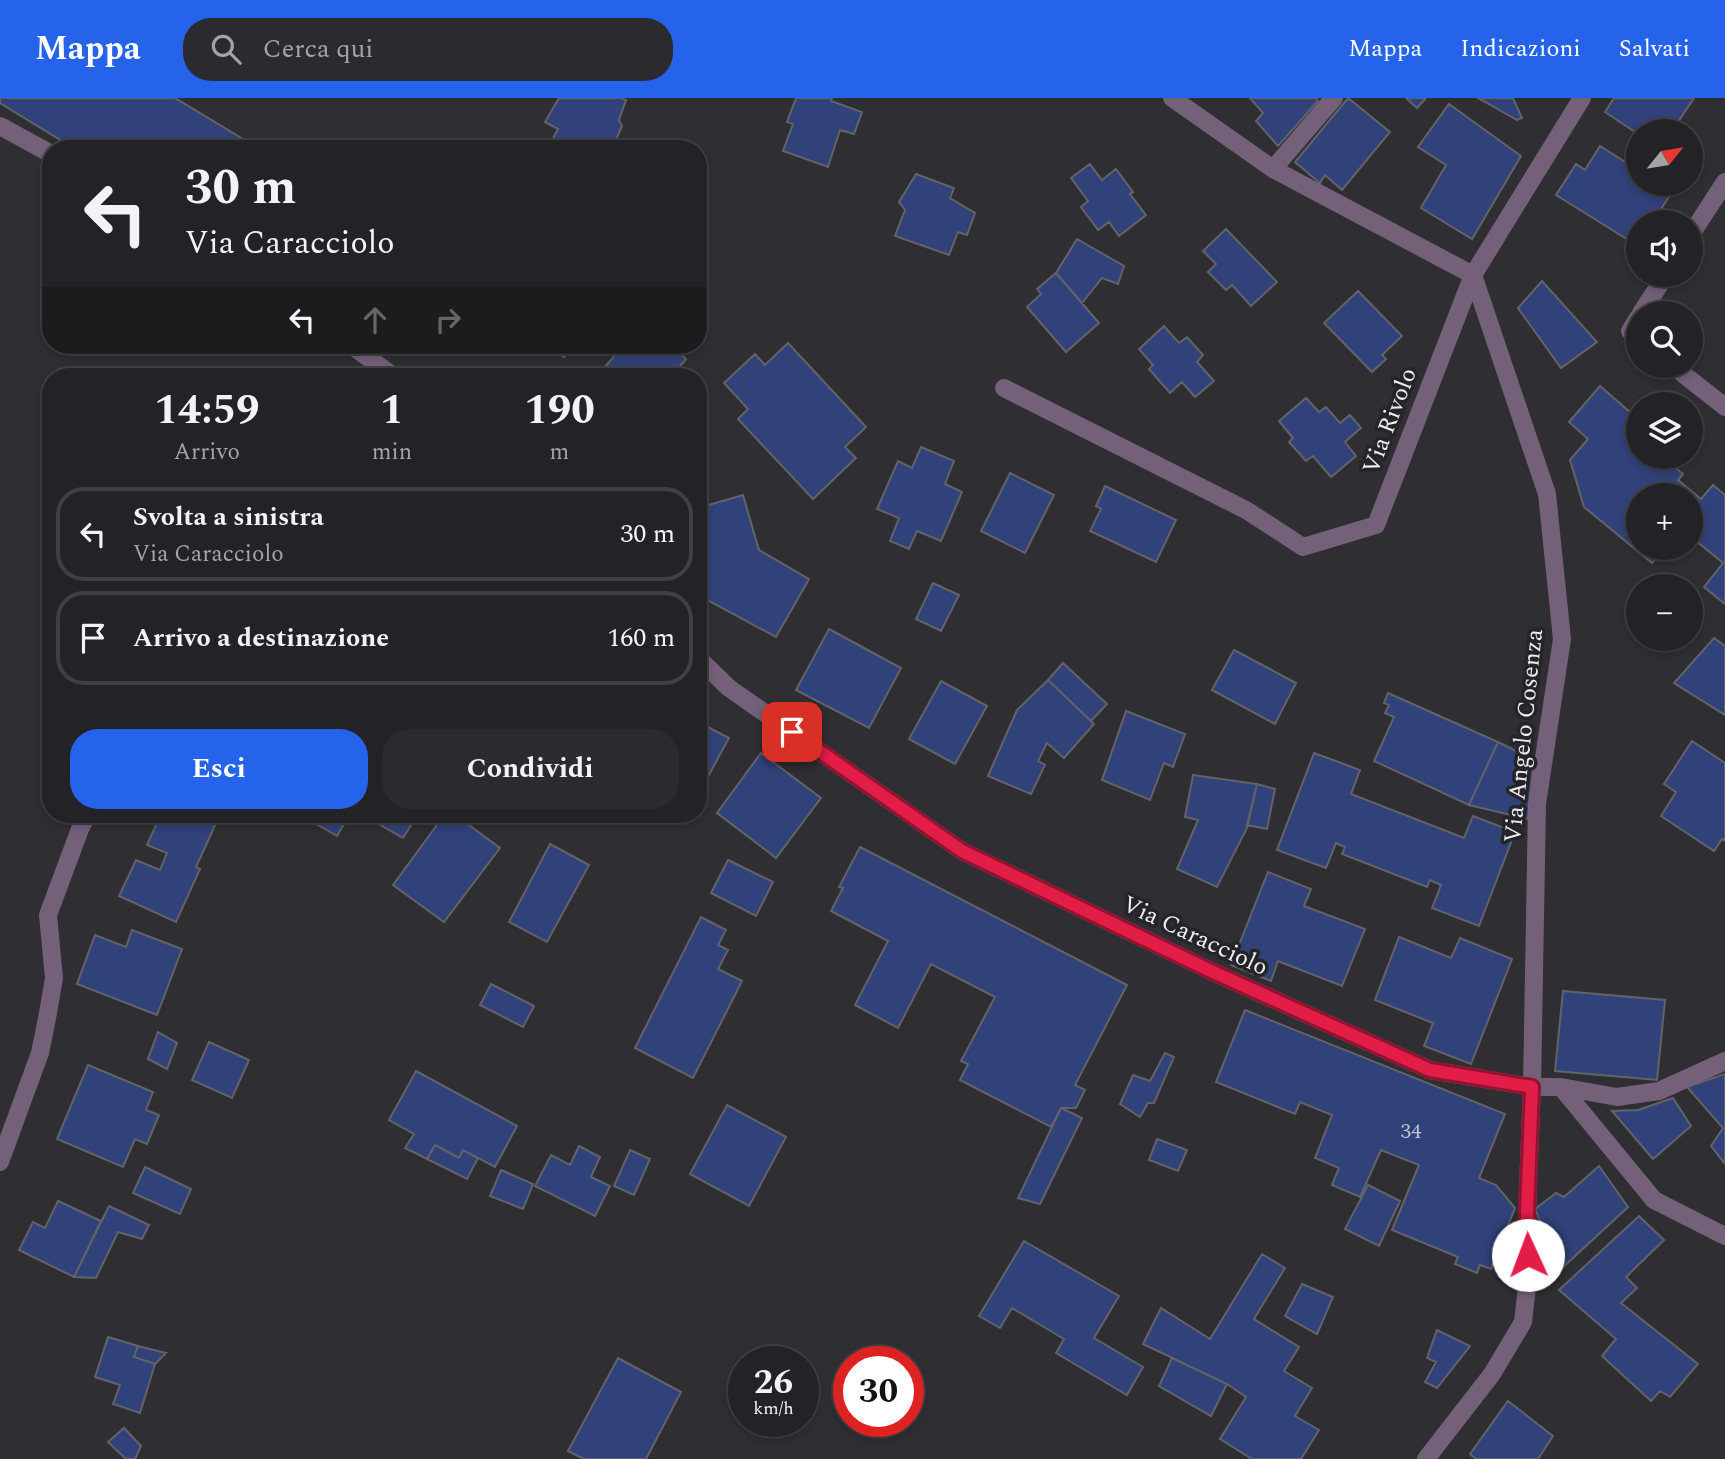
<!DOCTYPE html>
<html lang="it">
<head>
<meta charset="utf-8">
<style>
  body { margin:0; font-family:Spectral,serif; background:#2b2a2e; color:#f1f3f6; height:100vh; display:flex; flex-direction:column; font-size:26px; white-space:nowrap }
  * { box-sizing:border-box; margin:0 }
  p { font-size:23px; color:#a3a4a7 }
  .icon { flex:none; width:38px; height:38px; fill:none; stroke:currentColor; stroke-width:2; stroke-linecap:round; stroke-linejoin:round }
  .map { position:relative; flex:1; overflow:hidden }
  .details { position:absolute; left:42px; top:270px; width:665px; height:455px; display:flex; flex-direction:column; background:#232226; border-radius:28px; box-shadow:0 4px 10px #0003,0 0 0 2px #403f43 }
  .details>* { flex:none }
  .hud { position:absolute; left:42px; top:42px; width:665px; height:214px; border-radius:28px; box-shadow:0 4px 10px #0003,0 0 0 2px #403f43; background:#232226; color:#f1f3f6; overflow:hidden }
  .needle { width:46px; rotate:60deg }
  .fabs { position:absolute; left:1626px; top:21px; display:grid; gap:14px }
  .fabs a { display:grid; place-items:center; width:77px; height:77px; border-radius:50%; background:#232226; box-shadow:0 4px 10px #0003,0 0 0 2px #403f43; font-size:35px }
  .speed { position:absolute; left:728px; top:1248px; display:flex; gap:14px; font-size:35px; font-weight:700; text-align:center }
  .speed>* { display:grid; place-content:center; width:91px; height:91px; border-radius:50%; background:#232226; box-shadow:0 4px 10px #0003,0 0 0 2px #403f43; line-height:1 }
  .speed small { font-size:18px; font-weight:400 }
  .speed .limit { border:10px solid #d22; background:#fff; color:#111 }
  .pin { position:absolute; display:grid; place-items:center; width:60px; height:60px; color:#fff; margin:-30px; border-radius:14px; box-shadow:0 4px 10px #0006 }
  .me { position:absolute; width:77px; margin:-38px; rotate:358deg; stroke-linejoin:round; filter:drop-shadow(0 0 5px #0008) }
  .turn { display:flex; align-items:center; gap:24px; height:147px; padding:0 28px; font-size:32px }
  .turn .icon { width:91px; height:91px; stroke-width:2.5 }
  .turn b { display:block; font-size:49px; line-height:60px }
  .lanes { display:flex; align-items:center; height:66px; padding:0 28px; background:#0003; justify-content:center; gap:35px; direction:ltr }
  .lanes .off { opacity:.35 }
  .eta { display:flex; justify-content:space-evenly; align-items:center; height:119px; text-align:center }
  .eta b { font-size:42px; font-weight:700; line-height:49px }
  .button { display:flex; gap:14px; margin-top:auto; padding:14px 28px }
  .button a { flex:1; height:80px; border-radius:28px; background:#2563eb; color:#fff; font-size:28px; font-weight:700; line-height:80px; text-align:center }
  .button a+a { background:#2b2a2e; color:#f1f3f6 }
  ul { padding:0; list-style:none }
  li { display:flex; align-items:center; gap:21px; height:94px; margin:0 14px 10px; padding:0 14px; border:4px solid #403f43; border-radius:28px }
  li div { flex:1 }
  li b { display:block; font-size:26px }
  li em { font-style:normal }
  header { display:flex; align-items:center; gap:42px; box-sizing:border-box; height:98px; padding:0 35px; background:#2563eb; color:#fff }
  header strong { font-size:33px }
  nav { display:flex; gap:38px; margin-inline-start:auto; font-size:24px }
  .search { width:490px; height:63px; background:#2b2a2e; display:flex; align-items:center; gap:18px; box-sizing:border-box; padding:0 24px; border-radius:28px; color:#a3a4a7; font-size:26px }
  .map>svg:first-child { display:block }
</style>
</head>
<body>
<header>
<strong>Mappa</strong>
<div class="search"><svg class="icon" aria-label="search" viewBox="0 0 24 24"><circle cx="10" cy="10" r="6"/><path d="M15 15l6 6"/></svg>Cerca qui</div>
<nav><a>Mappa</a><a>Indicazioni</a><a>Salvati</a></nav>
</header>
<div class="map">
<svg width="1725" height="1361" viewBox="0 0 1725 1361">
  <rect width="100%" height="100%" fill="#2f2e32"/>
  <path fill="#31427a" stroke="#626368" stroke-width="2" d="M 0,0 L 175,0 L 258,50 L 75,51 L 0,5 Z
    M 559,0 L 621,0 L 626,2 L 619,22 L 622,28 L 612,51 L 564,51 L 551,44 L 558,31 L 545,24 Z
    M 796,0 L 832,0 L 831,3 L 862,14 L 854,36 L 840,32 L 828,69 L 783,53 L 793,26 L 787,24 Z
    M 1250,0 L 1316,0 L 1318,3 L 1278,48 L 1256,23 L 1263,15 Z
    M 1348,0 L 1390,34 L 1342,92 L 1325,77 L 1320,85 L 1295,64 Z
    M 1406,0 L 1426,0 L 1417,10 Z
    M 1478,0 L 1513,0 L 1522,20 L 1517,22 Z
    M 1614,0 L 1694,0 L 1672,33 L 1649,33 L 1644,29 L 1638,33 L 1638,36 L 1605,14 Z
    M 1449,6 L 1521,58 L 1472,141 L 1421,110 L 1446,67 L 1418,49 Z
    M 1600,48 L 1638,72 L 1638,86 L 1659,86 L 1672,94 L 1656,119 L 1662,122 L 1661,124 L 1638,124 L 1638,148 L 1556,97 L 1576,66 L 1585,72 Z
    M 1090,66 L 1102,82 L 1116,71 L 1133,94 L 1130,96 L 1146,117 L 1119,138 L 1109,124 L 1098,132 L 1081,109 L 1088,103 L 1071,80 Z
    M 916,76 L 954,90 L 950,100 L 975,115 L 967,137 L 958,134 L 949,157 L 895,138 L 905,112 L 899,104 Z
    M 1226,131 L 1277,184 L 1251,208 L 1232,187 L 1226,192 L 1208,174 L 1216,166 L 1203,153 Z
    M 1077,141 L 1124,168 L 1118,186 L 1102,180 L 1082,205 L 1056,175 Z
    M 1056,175 L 1099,225 L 1066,254 L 1027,209 L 1041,196 L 1037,191 Z
    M 1542,183 L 1597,244 L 1561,270 L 1518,210 Z
    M 1358,193 L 1402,238 L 1382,257 L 1386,261 L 1372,274 L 1324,225 Z
    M 1164,228 L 1179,245 L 1187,239 L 1203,257 L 1197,264 L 1214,283 L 1195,299 L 1182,284 L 1170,295 L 1149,271 L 1153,267 L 1139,251 Z
    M 788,245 L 866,329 L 845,349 L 856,360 L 813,401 L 738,321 L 748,311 L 724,285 L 755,256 L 765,267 Z
    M 546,247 L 572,247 L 564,259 Z
    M 624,247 L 670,247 L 686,261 L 672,278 L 597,278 Z
    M 1600,288 L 1638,321 L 1638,359 L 1663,359 L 1683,376 L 1678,382 L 1701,401 L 1713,387 L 1725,397 L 1725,506 L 1704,489 L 1723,465 L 1690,438 L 1690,397 L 1638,397 L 1638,450 L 1665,450 L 1652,465 L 1584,409 L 1570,362 L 1588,341 L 1569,324 Z
    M 1306,300 L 1319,314 L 1326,309 L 1340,325 L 1350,317 L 1361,330 L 1345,344 L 1356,358 L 1331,379 L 1313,358 L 1306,363 L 1289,344 L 1293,340 L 1279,323 Z
    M 921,349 L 954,363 L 945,386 L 962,394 L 941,443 L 917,433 L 909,451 L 890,443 L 899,420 L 877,411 L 898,363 L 912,370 Z
    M 1010,375 L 1054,397 L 1025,455 L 981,433 Z
    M 1105,388 L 1176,422 L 1156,464 L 1090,433 L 1101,411 L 1096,408 Z
    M 743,397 L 759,452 L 809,481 L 776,539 L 698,497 L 698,410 Z
    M 933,485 L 959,497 L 941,533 L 916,521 Z
    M 829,531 L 901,570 L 869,630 L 796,592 Z
    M 1714,540 L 1725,548 L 1725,617 L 1674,585 Z
    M 1234,552 L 1296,585 L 1275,626 L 1212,592 Z
    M 1063,565 L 1107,606 L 1091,623 L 1048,582 Z
    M 1048,582 L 1094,626 L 1064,660 L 1047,645 L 1038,663 L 1045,667 L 1031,696 L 988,678 L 1017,612 Z
    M 941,583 L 987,608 L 955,666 L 909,641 Z
    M 1388,595 L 1498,644 L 1469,707 L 1374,663 L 1394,619 L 1385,615 L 1389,607 L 1384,605 Z
    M 1126,613 L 1185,636 L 1173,669 L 1164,665 L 1150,702 L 1102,682 Z
    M 698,624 L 729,640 L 698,697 Z
    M 1692,643 L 1725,665 L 1725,743 L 1722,741 L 1714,753 L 1661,718 L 1676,694 L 1664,686 Z
    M 1498,644 L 1534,662 L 1528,721 L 1469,707 Z
    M 761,655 L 821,700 L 776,760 L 717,715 Z
    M 1314,655 L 1360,672 L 1351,696 L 1464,740 L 1473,718 L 1515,734 L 1479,828 L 1432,810 L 1441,787 L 1430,782 L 1427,789 L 1342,756 L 1345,749 L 1336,745 L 1326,770 L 1277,752 Z
    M 1193,677 L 1257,686 L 1247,730 L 1217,789 L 1177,771 L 1198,722 L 1185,719 Z
    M 1257,686 L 1275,691 L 1267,731 L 1247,727 Z
    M 161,716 L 200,716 L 217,723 L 196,769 L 200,771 L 176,824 L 119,798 L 136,762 L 160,772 L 167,755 L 147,747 Z
    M 299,716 L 350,716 L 337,738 Z
    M 361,716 L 418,716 L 403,740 Z
    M 445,716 L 454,716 L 500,750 L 444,824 L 393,787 Z
    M 550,746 L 589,767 L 547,844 L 509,824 Z
    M 860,749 L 1127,887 L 1075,987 L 1085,992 L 1076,1010 L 1061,1010 L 1051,1029 L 960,982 L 968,966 L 961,963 L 995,899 L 931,866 L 898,930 L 855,907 L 888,843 L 831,813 L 843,790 L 839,789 Z
    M 728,762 L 773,784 L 756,818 L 711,795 Z
    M 1268,774 L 1311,791 L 1304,808 L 1365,831 L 1342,888 L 1278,863 L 1271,883 L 1231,867 Z
    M 701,819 L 726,832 L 718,847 L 728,852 L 718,871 L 742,883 L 693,980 L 635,950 Z
    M 132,832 L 182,851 L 157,917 L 77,886 L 95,837 L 126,849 Z
    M 1399,839 L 1451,860 L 1460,840 L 1512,861 L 1471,966 L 1424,948 L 1433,925 L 1375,902 Z
    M 491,886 L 534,908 L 523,929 L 480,907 Z
    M 1563,893 L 1665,902 L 1657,982 L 1555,973 Z
    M 1245,912 L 1505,1016 L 1479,1080 L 1496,1087 L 1515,1110 L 1491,1171 L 1480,1167 L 1477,1175 L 1455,1166 L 1458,1159 L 1392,1132 L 1419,1067 L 1381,1052 L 1360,1099 L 1332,1087 L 1339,1070 L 1315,1060 L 1332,1017 L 1300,1004 L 1295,1016 L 1216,984 Z
    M 158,934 L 177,945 L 167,971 L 148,961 Z
    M 209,944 L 249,962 L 232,1000 L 192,982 Z
    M 1165,955 L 1174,959 L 1154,1005 L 1148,1005 L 1140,1019 L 1120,1006 L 1133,977 L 1150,983 Z
    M 88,967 L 153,994 L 146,1012 L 159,1017 L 147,1046 L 135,1041 L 123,1069 L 57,1041 Z
    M 416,973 L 517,1028 L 495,1069 L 463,1052 L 459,1060 L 435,1047 L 427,1061 L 405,1050 L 414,1036 L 389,1022 Z
    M 1725,976 L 1725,1066 L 1711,1048 L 1723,1030 L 1687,989 Z
    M 1673,1000 L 1691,1028 L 1653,1061 L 1612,1013 L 1638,1012 Z
    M 727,1007 L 786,1039 L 749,1108 L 690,1076 Z
    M 1061,1010 L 1082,1020 L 1040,1106 L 1018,1100 Z
    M 1157,1041 L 1187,1052 L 1178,1073 L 1149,1062 Z
    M 435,1047 L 459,1060 L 463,1052 L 478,1060 L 467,1081 L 427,1061 Z
    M 579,1048 L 600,1059 L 591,1079 L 610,1088 L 595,1118 L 535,1088 L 551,1057 L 570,1067 Z
    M 630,1052 L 650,1061 L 634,1097 L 614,1088 Z
    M 1599,1068 L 1628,1109 L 1560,1172 L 1535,1111 L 1556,1095 L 1564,1099 Z
    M 145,1069 L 191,1091 L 180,1116 L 133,1095 Z
    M 501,1072 L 533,1086 L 523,1111 L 490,1098 Z
    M 1368,1087 L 1400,1103 L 1379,1148 L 1345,1131 Z
    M 58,1103 L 101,1123 L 74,1179 L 19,1152 L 33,1124 L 45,1130 Z
    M 109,1108 L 149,1127 L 142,1141 L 118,1134 L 96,1180 L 74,1179 Z
    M 1639,1118 L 1664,1142 L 1626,1179 L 1637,1190 L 1621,1205 L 1698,1266 L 1670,1299 L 1660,1293 L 1651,1303 L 1602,1258 L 1616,1241 L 1559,1192 Z
    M 1024,1143 L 1119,1198 L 1094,1240 L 1143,1269 L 1127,1297 L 1056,1255 L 1064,1241 L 1012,1210 L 1000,1230 L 979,1218 Z
    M 1262,1156 L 1285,1170 L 1254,1221 L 1299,1249 L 1284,1273 L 1312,1290 L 1295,1318 L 1319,1332 L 1301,1361 L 1252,1361 L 1220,1341 L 1246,1299 L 1227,1286 L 1143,1246 L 1161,1210 L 1210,1241 Z
    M 1302,1186 L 1333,1199 L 1317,1236 L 1285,1218 Z
    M 1437,1232 L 1470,1248 L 1437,1290 L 1425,1284 L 1436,1264 L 1427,1260 Z
    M 108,1239 L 138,1248 L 134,1259 L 155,1266 L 140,1315 L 113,1306 L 120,1287 L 95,1279 Z
    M 138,1248 L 166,1255 L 155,1266 L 134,1259 Z
    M 618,1260 L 681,1294 L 646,1361 L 584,1361 L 568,1353 Z
    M 1172,1260 L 1227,1286 L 1211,1318 L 1159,1288 Z
    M 1508,1303 L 1553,1338 L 1538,1361 L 1476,1361 L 1470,1356 Z
    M 124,1330 L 141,1348 L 135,1361 L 126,1361 L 108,1344 Z"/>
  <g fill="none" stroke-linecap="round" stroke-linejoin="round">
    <path stroke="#746179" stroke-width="18" d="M 0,28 L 51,56
      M 1273,71 L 1334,0
      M 1690,138 L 1725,84
      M 1641,215 L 1666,177
      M 1638,220 L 1630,233 L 1638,239
      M 351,247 L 393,278
      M 1673,268 L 1725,309
      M 1004,290 L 1246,412 L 1303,449 L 1376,427 L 1473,177 L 1273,71 L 1172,0
      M 698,560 L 729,590 L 962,753 L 1213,874 L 1430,972 L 1532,989 L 1561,989 L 1617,999 L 1659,993 L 1725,963
      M 1561,989 L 1654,1102 L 1725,1138
      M 0,1064 L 40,955 L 48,915 L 54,880 L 48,817 L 80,731 L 88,716
      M 1426,1361 L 1492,1276 L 1523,1224 L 1528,1180 L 1527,1113 L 1532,989 L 1537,706 L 1562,541 L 1547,396 L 1473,177 L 1582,0"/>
  </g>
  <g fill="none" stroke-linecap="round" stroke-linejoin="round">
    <defs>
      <path id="route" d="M 792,634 L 962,753 L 1213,874 L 1430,972 L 1532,989 L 1527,1113 L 1528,1157"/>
    </defs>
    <use href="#route" stroke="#92132f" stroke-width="18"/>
    <use href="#route" stroke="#e11d48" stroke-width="12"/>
  </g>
  <g text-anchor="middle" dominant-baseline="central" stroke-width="7" stroke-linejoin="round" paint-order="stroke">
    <g font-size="21" fill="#bfc2d2">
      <text x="1411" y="1034">34</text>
    </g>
    <g font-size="24" fill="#eeedf0" stroke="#252428">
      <text transform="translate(1390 323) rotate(-69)">Via Rivolo</text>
      <text transform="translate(1524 638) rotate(-84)">Via Angelo Cosenza</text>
      <text transform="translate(1195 838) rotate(25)">Via Caracciolo</text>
    </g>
  </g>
</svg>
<div class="fabs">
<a><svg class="needle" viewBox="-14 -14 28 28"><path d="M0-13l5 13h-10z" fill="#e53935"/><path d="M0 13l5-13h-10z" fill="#a3a4a7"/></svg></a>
<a><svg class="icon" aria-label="sound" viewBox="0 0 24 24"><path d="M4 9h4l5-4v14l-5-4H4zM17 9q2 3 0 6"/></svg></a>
<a><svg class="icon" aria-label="search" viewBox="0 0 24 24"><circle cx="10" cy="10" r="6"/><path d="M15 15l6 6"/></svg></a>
<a><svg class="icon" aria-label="layers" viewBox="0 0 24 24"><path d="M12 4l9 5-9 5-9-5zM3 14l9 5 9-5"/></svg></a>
<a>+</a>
<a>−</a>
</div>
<div class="speed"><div>26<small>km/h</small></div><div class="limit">30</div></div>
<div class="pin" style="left:792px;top:634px;background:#d93025"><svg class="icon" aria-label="arrive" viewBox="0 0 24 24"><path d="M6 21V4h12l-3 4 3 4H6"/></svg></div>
<svg class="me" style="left:1528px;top:1157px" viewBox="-20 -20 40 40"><circle r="19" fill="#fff"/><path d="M0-13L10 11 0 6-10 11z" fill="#e11d48"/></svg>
<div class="hud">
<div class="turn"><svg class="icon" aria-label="left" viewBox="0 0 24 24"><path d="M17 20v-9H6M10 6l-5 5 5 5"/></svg><div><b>30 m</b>Via Caracciolo</div></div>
<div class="lanes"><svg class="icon" aria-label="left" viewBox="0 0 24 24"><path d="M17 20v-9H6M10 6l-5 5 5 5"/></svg><svg class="icon off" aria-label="ahead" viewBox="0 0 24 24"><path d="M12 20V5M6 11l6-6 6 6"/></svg><svg class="icon off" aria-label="right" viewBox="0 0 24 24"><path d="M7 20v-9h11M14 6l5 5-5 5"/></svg></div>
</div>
<section class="details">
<div class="eta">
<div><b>14:59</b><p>Arrivo</p></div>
<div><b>1</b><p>min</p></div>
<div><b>190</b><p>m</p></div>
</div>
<ul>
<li><svg class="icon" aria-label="left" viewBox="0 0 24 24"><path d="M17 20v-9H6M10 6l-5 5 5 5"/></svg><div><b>Svolta a sinistra</b><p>Via Caracciolo</p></div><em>30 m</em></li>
<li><svg class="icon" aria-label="arrive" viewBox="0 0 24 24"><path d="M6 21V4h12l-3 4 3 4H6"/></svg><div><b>Arrivo a destinazione</b></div><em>160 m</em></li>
</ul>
<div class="button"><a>Esci</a><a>Condividi</a></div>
</section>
</div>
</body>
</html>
